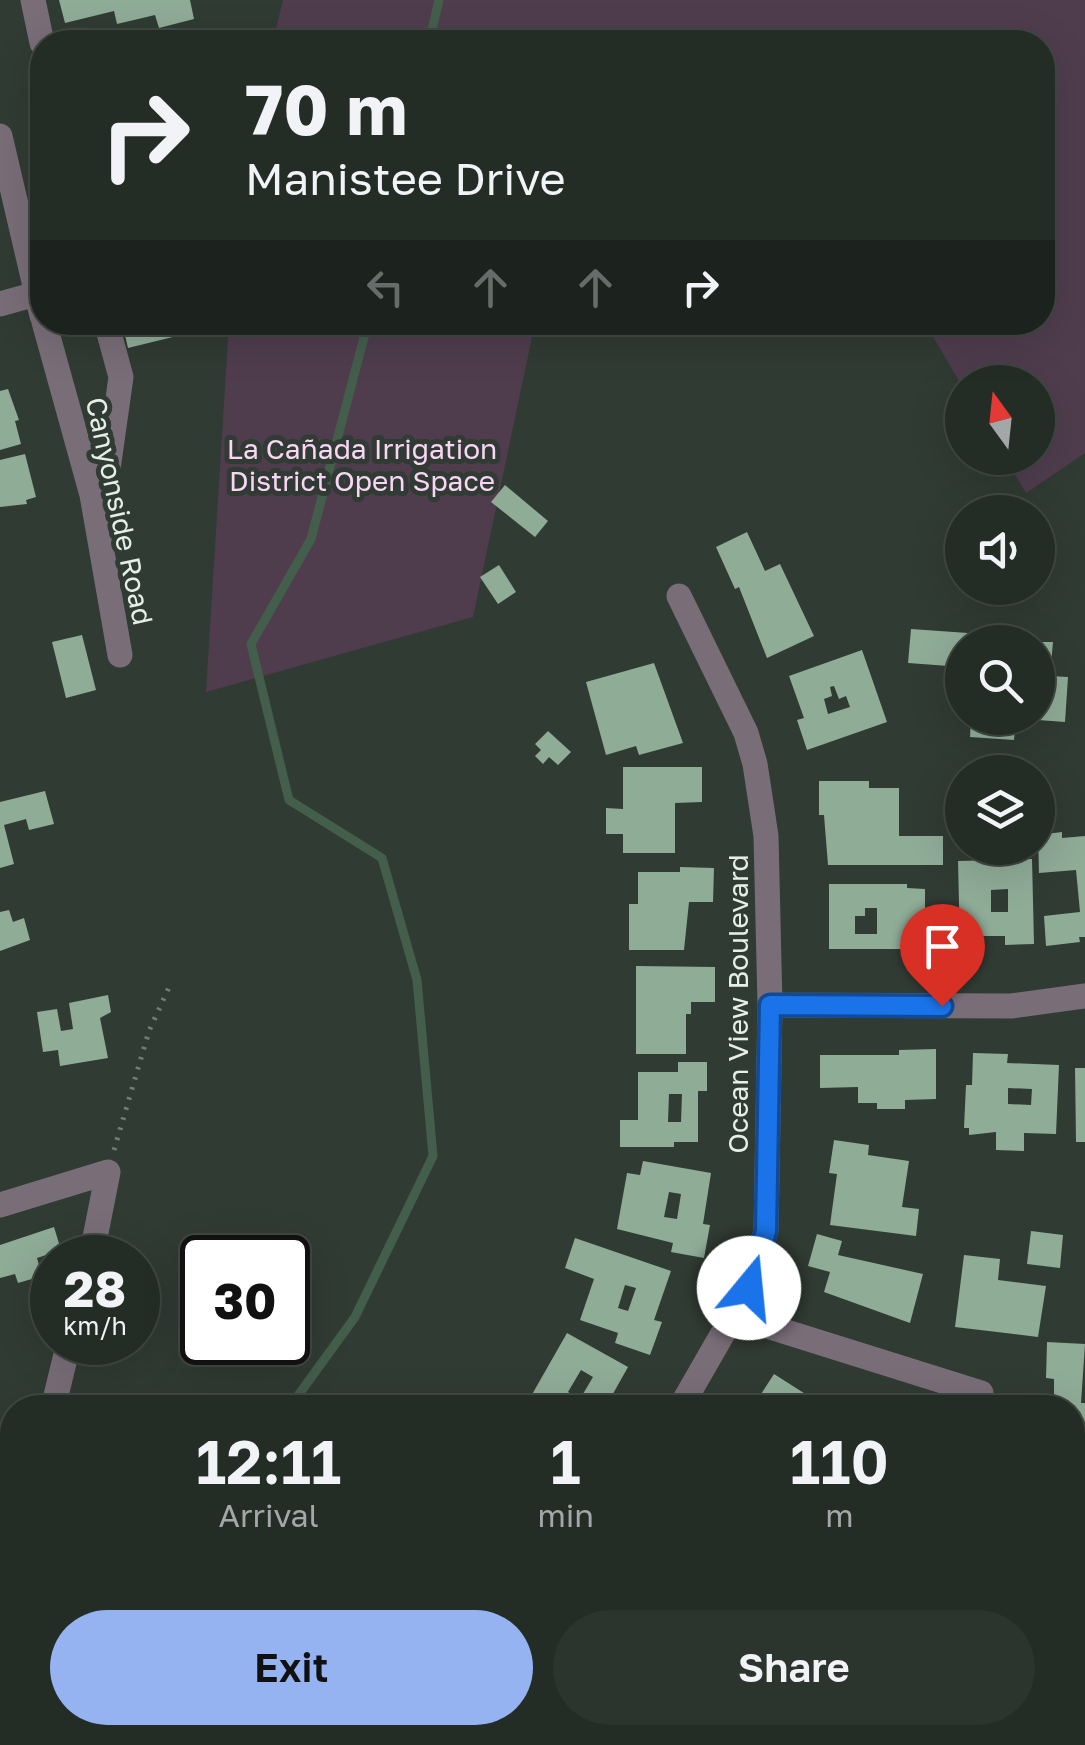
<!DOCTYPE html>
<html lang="en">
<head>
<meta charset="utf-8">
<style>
  body { margin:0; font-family:"Golos Text",sans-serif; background:#2c342e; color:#f1f3f6; height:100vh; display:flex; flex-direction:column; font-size:38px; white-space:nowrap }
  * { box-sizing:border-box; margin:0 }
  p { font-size:32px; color:#a3a7a7 }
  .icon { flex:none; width:55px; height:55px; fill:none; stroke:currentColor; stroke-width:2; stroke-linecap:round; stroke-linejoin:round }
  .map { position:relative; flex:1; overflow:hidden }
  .sheet { position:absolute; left:0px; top:1395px; width:1085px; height:350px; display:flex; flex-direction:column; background:#242c26; border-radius:40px 40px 0 0; box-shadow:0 10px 40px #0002,0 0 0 2px #414843 }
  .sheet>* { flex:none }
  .hud { position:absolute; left:30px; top:30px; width:1025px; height:305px; border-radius:40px; box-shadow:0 10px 40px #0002,0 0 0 2px #414843; background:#242c26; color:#f1f3f6; overflow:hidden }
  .needle { width:65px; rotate:345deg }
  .fabs { position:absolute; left:945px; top:365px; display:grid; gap:20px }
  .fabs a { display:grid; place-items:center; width:110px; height:110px; border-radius:50%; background:#242c26; box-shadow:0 10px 40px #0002,0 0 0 2px #414843; font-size:50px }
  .speed { position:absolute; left:30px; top:1235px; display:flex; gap:20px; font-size:50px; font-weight:700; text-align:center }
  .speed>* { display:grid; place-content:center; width:130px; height:130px; border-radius:50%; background:#242c26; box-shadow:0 10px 40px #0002,0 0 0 2px #414843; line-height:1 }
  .speed small { font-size:25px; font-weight:400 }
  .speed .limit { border:5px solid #111; border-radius:15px; background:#fff; color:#111 }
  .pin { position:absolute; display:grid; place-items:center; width:85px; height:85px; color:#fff; margin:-102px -42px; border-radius:50% 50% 50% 0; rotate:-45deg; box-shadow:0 0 10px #0007 }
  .pin .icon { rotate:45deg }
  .me { position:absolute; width:110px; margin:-55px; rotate:17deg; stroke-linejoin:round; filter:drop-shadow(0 0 8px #0008) }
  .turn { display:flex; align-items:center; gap:35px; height:210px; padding:0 50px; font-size:45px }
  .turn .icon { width:130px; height:130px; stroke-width:2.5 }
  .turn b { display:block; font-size:70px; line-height:85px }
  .lanes { display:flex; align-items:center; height:95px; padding:0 50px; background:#0003; justify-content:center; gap:50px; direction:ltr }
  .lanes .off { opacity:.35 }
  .eta { display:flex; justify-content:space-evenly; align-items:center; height:170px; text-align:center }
  .eta b { font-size:60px; font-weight:600; line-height:70px }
  .primary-button { display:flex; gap:20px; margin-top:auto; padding:20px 50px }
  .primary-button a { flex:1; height:115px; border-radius:60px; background:#95b2f1; color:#111; font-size:40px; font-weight:600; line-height:115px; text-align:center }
  .primary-button a+a { background:#2c342e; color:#f1f3f6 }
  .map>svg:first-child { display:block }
</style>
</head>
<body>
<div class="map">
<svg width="1085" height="1745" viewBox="0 0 1085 1745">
  <rect width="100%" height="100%" fill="#303b33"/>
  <path fill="#4f3d4e" d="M 283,0 L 1085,0 L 1085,453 L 1026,493 L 1005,458 L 1038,458 L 1038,382 L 962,386 L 925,323 L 1042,322 L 1042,42 L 273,42 Z
    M 229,323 L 535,323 L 473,617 L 206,692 Z"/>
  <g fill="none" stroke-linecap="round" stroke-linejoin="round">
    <path stroke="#445e4c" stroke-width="9" d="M 429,42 L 439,0
      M 289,1408 L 355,1317 L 433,1156 L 417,980 L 382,858 L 289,800 L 251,644 L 311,539 L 368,322
      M 139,1732 L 142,1745"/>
  </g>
  <path fill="#8fac97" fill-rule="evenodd" d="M 59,0 L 190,0 L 194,19 L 159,28 L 155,15 L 117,24 L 114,11 L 65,23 Z
    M 201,28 L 204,42 L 142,42 L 142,41 Z
    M 122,322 L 183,322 L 185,334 L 128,348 Z
    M 8,389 L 19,420 L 15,421 L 21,444 L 0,450 L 0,391 Z
    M 25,454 L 36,497 L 26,500 L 27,504 L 0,507 L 0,460 Z
    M 505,485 L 548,521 L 535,537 L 491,502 Z
    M 747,532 L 765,571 L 780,564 L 814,636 L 767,658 L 739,587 L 735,589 L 716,547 Z
    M 499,565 L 516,592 L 498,604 L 480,577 Z
    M 911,629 L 982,634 L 1015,642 L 962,642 L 962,667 L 908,663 Z
    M 82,635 L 96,690 L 66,698 L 52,642 Z
    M 1038,642 L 1053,642 L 1050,676 L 1068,677 L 1065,722 L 1038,720 Z
    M 862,650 L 887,722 L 807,750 L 797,720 L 804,718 L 789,676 ZM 834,686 L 839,699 L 846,696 L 850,707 L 828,714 L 824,699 L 832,696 L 830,687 Z
    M 654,663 L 683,743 L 639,755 L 636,746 L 606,755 L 586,682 Z
    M 971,718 L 1016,718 L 1014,740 L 970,737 Z
    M 548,731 L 571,752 L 558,765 L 549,757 L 543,764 L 535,756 L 541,750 L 535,744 Z
    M 623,767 L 702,767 L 702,802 L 675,803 L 675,853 L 623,853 L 623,834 L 606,834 L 606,808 L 623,809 Z
    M 819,781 L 869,781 L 869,788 L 899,788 L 899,836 L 943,836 L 943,865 L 828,865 L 824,815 L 819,815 Z
    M 45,791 L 54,824 L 29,830 L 26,819 L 4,825 L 14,864 L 0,868 L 0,802 Z
    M 1062,832 L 1062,838 L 1085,836 L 1085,937 L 1079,937 L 1080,942 L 1046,946 L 1044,916 L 1080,912 L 1076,870 L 1039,873 L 1038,835 Z
    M 1032,859 L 1034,944 L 1005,945 L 1005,936 L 979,936 L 979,946 L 960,946 L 958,861 ZM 1008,889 L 1008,912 L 991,912 L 991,890 Z
    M 680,867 L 714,868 L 713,902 L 689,902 L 684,950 L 629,950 L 629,904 L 638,904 L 638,872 L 680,872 Z
    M 829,884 L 907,884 L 907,888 L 925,889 L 925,929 L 917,929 L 917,957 L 902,957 L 902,949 L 829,949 ZM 865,908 L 877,908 L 877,934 L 855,934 L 855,916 L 865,916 Z
    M 9,910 L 13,922 L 24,918 L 30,940 L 0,951 L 0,912 Z
    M 636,966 L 715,967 L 715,1002 L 691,1002 L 691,1014 L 686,1014 L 686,1054 L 636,1054 Z
    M 108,995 L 111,1012 L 100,1018 L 108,1058 L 60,1066 L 58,1050 L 43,1052 L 37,1012 L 57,1009 L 61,1031 L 73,1029 L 69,1003 Z
    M 936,1049 L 936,1099 L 905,1100 L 905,1109 L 877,1109 L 877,1103 L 858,1103 L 858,1087 L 820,1088 L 820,1055 L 899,1055 L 899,1050 Z
    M 973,1053 L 1008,1054 L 1007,1063 L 1059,1065 L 1056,1134 L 1024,1133 L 1024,1151 L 996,1150 L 996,1132 L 969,1135 L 969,1128 L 964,1128 L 966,1085 L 972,1085 ZM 1008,1088 L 1032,1089 L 1031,1105 L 1008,1104 Z
    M 678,1062 L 707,1062 L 707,1091 L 698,1091 L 698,1142 L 674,1142 L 674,1147 L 620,1147 L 620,1120 L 638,1120 L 638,1072 L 678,1072 ZM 669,1094 L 682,1094 L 681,1122 L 668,1122 Z
    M 1075,1068 L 1085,1068 L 1085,1142 L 1076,1142 Z
    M 834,1140 L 869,1145 L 868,1155 L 909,1161 L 902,1207 L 919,1209 L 916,1236 L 830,1225 L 837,1174 L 829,1173 Z
    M 643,1161 L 711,1173 L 703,1224 L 710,1225 L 704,1258 L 671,1252 L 673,1243 L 617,1229 L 627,1173 L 640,1175 ZM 669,1192 L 681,1194 L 677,1219 L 664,1217 Z
    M 54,1227 L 61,1250 L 37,1258 L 42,1276 L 18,1283 L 15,1274 L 0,1278 L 0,1245 Z
    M 1031,1231 L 1063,1235 L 1060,1268 L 1027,1264 Z
    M 817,1234 L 842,1241 L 838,1255 L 923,1274 L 910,1323 L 824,1292 L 830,1272 L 808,1266 Z
    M 575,1238 L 671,1271 L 654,1320 L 662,1322 L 650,1355 L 615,1343 L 618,1333 L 580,1320 L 594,1279 L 565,1268 ZM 625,1285 L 636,1288 L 628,1311 L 618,1308 Z
    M 964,1255 L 1000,1259 L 998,1280 L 1046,1286 L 1038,1337 L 955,1327 Z
    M 567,1333 L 628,1367 L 605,1408 L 547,1408 L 530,1398 ZM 581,1370 L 593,1377 L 580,1399 L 568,1392 Z
    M 1047,1342 L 1085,1344 L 1081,1403 L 1085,1403 L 1085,1430 L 1072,1430 L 1072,1408 L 1054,1408 L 1054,1379 L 1046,1378 Z
    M 774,1374 L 807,1395 L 799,1408 L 752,1408 Z
    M 1072,1457 L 1085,1468 L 1085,1579 L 1072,1569 L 1072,1525 L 1084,1510 L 1072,1500 Z
    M 1078,1716 L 1084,1745 L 1052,1745 L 1049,1732 L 1072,1732 L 1072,1718 Z
    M 427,1732 L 485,1732 L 490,1745 L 414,1745 L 412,1739 Z"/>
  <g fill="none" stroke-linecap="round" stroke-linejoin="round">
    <path stroke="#737d76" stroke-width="5" stroke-dasharray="2.5 8" stroke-linecap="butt" d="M 114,1150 L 149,1031 L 171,983"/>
    <path stroke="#796e78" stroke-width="25" d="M 33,0 L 42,43
      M 0,136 L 42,316
      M 0,304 L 36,294
      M 44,322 L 92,495 L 120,655
      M 92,495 L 108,469 L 121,377 L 106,322
      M 679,596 L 746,733 L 755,764 L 766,836 L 770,1005 L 766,1231 L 749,1288 L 680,1408
      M 770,1005 L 1011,1006 L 1085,996
      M 0,1205 L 108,1172 L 91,1258
      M 735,1316 L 981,1393
      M 53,1408 L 69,1342
      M 0,1609 L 12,1561
      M 553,1732 L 559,1745
      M 766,1732 L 808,1745"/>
  </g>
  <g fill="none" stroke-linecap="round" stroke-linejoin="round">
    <defs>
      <path id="route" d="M 749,1288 L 766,1231 L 770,1005 L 942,1006"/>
    </defs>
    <use href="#route" stroke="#114b97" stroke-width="25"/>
    <use href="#route" stroke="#1a73e8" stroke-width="18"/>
  </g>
  <g text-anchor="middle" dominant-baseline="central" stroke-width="10" stroke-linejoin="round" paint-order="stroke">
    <g font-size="28" fill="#fad5f6" stroke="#303b33">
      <text x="362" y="448">La Cañada Irrigation<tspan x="362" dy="32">District Open Space</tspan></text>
    </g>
    <g font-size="28" fill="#e6eee8" stroke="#303b33">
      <text transform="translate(120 511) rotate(78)">Canyonside Road</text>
      <text transform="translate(737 1004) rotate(-90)">Ocean View Boulevard</text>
    </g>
  </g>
</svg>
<div class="fabs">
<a><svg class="needle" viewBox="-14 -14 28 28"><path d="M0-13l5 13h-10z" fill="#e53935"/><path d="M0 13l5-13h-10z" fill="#a3a7a7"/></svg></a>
<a><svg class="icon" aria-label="sound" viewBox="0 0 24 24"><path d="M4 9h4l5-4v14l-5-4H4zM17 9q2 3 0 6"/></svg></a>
<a><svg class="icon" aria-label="search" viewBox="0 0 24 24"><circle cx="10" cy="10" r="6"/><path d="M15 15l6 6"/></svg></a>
<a><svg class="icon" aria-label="layers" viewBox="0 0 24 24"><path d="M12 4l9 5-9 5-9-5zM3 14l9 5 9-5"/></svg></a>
</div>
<div class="speed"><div>28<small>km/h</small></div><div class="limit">30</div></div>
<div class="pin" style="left:942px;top:1006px;background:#d93025"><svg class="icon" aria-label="arrive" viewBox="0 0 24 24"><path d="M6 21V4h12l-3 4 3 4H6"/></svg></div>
<svg class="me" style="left:749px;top:1288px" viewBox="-20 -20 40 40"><circle r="19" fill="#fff"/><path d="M0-13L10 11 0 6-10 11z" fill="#1a73e8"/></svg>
<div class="hud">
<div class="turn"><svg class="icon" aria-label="right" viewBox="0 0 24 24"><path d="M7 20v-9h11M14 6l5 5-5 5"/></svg><div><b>70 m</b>Manistee Drive</div></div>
<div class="lanes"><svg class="icon off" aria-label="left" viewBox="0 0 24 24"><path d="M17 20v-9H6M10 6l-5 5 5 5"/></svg><svg class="icon off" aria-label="ahead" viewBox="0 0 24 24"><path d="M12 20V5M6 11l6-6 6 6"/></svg><svg class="icon off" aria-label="ahead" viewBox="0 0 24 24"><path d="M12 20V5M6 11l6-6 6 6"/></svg><svg class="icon" aria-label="right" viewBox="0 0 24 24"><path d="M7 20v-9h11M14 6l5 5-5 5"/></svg></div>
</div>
<section class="sheet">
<div class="eta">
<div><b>12:11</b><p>Arrival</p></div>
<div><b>1</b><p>min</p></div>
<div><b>110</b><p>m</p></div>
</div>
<div class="primary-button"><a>Exit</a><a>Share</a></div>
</section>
</div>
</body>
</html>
